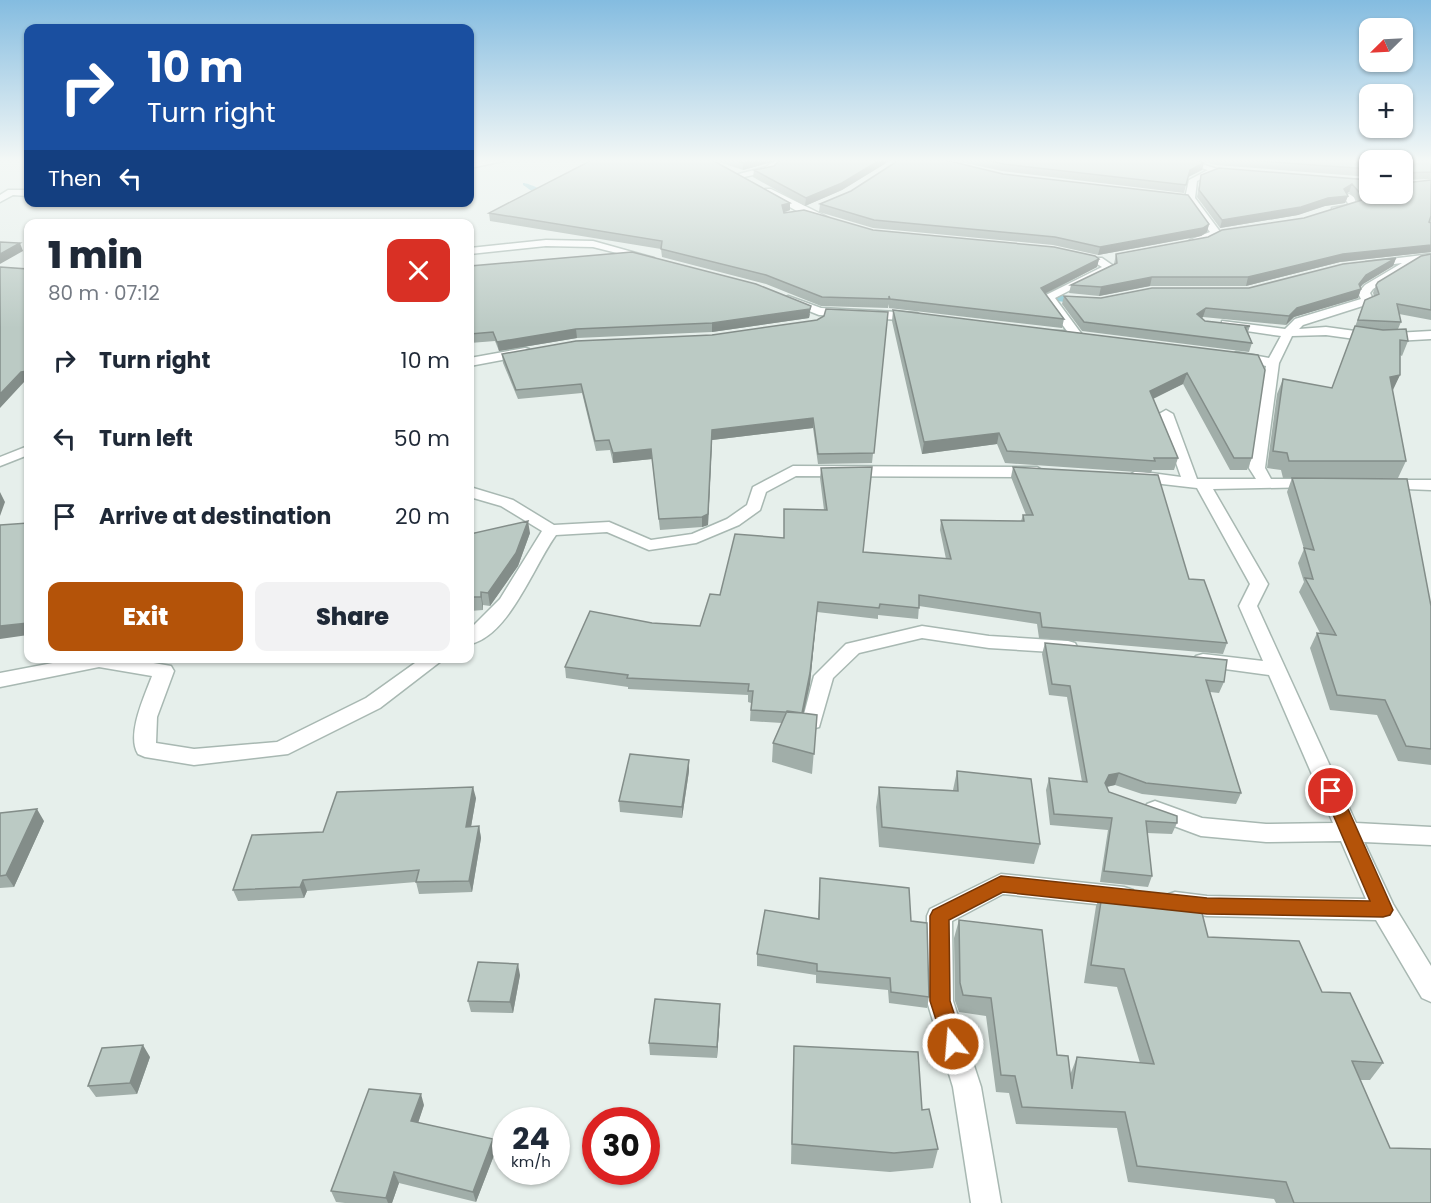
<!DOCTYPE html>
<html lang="en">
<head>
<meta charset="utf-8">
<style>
  body { margin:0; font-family:Poppins,sans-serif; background:#f2f2f3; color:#1f2937; height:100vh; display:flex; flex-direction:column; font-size:22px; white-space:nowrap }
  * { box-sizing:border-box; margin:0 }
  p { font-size:20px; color:#747a83 }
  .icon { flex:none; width:33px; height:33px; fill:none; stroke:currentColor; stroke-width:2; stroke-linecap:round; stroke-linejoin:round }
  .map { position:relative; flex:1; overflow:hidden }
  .drawer { position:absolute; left:24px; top:219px; width:450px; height:444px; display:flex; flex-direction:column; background:#fff; border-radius:12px; box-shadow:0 2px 4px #0004 }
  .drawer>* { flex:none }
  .guide { position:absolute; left:24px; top:24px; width:450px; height:183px; border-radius:12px; box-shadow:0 2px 4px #0004; background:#1a4fa0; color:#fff; overflow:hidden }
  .needle { width:39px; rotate:246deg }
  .controls { position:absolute; left:1359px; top:18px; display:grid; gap:12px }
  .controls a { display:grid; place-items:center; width:54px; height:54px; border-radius:12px; background:#fff; box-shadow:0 2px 4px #0004; font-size:30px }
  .speed { position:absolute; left:492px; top:1107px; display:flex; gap:12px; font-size:30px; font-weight:700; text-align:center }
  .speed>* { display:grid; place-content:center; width:78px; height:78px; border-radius:50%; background:#fff; box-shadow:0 2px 4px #0004; line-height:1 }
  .speed small { font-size:15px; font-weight:400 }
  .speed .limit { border:9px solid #d22; background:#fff; color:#111 }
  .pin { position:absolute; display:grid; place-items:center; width:51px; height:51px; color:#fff; margin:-26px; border:3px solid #fff; border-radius:50%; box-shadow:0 2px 6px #0007 }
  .me { position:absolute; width:66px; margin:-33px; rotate:343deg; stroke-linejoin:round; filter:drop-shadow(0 0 4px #0008) }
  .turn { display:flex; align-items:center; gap:21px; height:126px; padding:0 24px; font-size:27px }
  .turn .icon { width:78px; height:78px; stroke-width:2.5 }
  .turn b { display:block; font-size:42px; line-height:51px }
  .then { display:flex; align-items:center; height:57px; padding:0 24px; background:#0003; gap:12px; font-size:22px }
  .round { display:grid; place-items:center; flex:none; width:63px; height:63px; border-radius:12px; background:#f2f2f3 }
  .overview { display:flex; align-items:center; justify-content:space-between; height:102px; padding:0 24px }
  h1 { font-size:36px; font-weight:800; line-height:45px }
  .button { display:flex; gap:12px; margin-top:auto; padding:12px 24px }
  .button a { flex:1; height:69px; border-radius:12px; background:#b45309; color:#fff; font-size:24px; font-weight:800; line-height:69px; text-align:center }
  .button a+a { background:#f2f2f3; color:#1f2937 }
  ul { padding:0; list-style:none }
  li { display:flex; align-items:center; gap:18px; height:78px; padding:0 24px }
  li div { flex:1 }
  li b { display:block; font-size:22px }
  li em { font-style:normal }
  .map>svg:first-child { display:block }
</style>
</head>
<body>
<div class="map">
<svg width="1431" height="1203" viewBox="0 0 1431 1203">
  <rect width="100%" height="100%" fill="#e6efeb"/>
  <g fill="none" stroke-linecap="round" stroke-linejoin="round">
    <path fill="#8ec9d4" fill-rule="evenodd" d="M 523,183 C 529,183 547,192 552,195 C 542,200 532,191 523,185 Z
      M 1037,293 L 1080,298 L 1084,301 L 1080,304 L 1034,298 L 1034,294 Z"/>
    <defs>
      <path id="street" d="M 489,160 L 508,160 L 470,168 L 470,164 Z
        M 776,160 L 785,160 L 772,171 L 739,178 L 735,175 L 766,167 Z
        M 1176,160 L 1190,160 L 1220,170 L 1197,181 L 1195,198 L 1221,233 L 1194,245 L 1189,242 L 1190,240 L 1210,232 L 1185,198 L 1189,180 L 1208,170 Z
        M 765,189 L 771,189 L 829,218 L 824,221 L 804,215 L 765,193 Z
        M 8,190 L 28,190 L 28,196 L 13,195 L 0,202 L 0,195 Z
        M 1349,194 L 1354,197 L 1358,209 L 1332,212 L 1332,208 L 1349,205 L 1344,197 Z
        M 546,240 L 593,241 L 654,258 L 649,261 L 593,247 L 546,246 L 470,254 L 470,248 Z
        M 1431,254 L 1431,260 L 1416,262 L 1415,265 L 1373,289 L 1370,293 L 1374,301 L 1372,303 L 1303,325 L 1299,329 L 1326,327 L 1377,334 L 1431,331 L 1431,339 L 1377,342 L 1326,335 L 1292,336 L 1279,363 L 1265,468 L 1271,479 L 1312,479 L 1320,484 L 1317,487 L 1213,489 L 1268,584 L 1257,606 L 1356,823 L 1431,827 L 1431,845 L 1364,842 L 1393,904 L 1431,966 L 1431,1002 L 1422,998 L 1376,920 L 1207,916 L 1166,909 L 1163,902 L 1166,895 L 1175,892 L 1207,896 L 1366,899 L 1341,841 L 1266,842 L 1201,836 L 1147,816 L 1144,810 L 1147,804 L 1155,801 L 1202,818 L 1266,824 L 1333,823 L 1269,675 L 1203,666 L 1196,664 L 1193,660 L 1196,656 L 1203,654 L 1263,661 L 1239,606 L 1250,584 L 1197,488 L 1136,481 L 1128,476 L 1136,471 L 1181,477 L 1159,414 L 1166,410 L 1173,414 L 1197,479 L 1256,479 L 1249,468 L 1266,366 L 1232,359 L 1230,356 L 1236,352 L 1269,358 L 1281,336 L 1226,328 L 1222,327 L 1222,321 L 1285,329 L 1295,319 L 1361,299 L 1358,293 L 1365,285 L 1402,263 L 1370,267 L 1365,264 L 1366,262 Z
        M 1094,258 L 1102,258 L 1115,267 L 1055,298 L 1083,336 L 1077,340 L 1053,337 L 1053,331 L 1067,331 L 1042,297 L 1102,267 L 1094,262 Z
        M 788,296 L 821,308 L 917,313 L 923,317 L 917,321 L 819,315 L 784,301 L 782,299 Z
        M 525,348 L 529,349 L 529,355 L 470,366 L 470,358 Z
        M 28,446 L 28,455 L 0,466 L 0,457 Z
        M 793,466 L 1037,467 L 1045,472 L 1037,477 L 796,476 L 766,492 L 760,510 L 739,525 L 696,543 L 649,550 L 607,532 L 556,535 C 534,565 509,636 470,644 L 470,629 L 500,599 L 542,531 L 501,506 L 470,497 L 470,487 L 513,500 L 554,525 L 609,522 L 651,540 L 692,534 L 727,519 L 747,505 L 753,487 Z
        M 1385,480 L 1431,480 L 1431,490 L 1380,488 L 1377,485 L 1380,482 Z
        M 922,626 L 989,636 L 1068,641 L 1075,643 L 1077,647 L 1075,651 L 1068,653 L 989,648 L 922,638 L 859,653 L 833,678 L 819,727 L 812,729 L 805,727 L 802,722 L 814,676 L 846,644 Z
        M 79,658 L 124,658 L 171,666 L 174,671 L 157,717 L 156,743 L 194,749 L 277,742 L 366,698 L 422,658 L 445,658 L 380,708 L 288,754 L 194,765 L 145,757 L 138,754 C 126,735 145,695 152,676 L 99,667 L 0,687 L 0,673 Z
        M 1001,874 L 1124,887 L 1133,890 L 1136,897 L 1133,904 L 1124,907 L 1003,894 L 952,921 L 953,1001 L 981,1087 L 1001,1203 L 971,1203 L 953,1087 L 927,1001 L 927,916 L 930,909 Z"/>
    </defs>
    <use href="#street" stroke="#a8b8b2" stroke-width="3"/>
    <use href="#street" fill="#fff" fill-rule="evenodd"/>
  </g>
  <path fill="#a1aea9" d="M 592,160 L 780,160 L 743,170 L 713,160 L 790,203 L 790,210 L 784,213 L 873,230 L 1099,259 L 1097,267 L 1046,294 L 1064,319 L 1062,328 L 889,308 L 889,304 L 888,308 L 821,306 L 766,284 L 662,257 L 661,249 L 490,221 L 489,213 Z
    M 780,160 L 891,160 L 842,190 L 805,206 L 753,177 L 754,170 L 774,166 Z
    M 952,160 L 1195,160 L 1202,170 L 1188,177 L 1184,193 L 1002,171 Z
    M 1198,160 L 1428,160 L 1431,162 L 1431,179 L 1404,180 L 1405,183 L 1431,180 L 1431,252 L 1340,262 L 1246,286 L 1150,286 L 1099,296 L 1069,293 L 1071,285 L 1114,264 L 1116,254 L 1208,237 L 1304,218 L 1358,202 L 1349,192 L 1347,193 L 1348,196 L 1345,203 L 1325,206 L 1298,215 L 1220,228 L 1197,197 L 1201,175 L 1370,180 L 1402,194 L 1370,160 L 1370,177 L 1216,165 Z
    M 851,191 L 1209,224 L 1207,232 L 1201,236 L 1098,255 L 1053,245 L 873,228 L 819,212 L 820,204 Z
    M 1431,254 L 1431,320 L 1399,314 L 1401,322 L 1398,329 L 1408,341 L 1402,356 L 1400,355 L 1400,375 L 1392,390 L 1406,461 L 1398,478 L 1283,478 L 1281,470 L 1267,468 L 1277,394 L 1283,379 L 1332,388 L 1365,300 L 1374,296 L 1373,293 L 1376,285 Z
    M 1396,258 L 1393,266 L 1363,284 L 1360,287 L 1361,289 L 1358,298 L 1294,317 L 1286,325 L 1203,317 L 1202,318 L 1205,321 L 1250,326 L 1248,332 L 1252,343 L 1249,352 L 1082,331 L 1062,304 L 1064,296 L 1101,298 L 1249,288 Z
    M 470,266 L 810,314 L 809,318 L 712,332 L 577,338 L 499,351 L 495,341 L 470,343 Z
    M 893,310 L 1258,355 L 1252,458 L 1247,470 L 1230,470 L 1183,384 L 1153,398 L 1178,458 L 1174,470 L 1152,470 L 1151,473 L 1005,463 L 997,444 L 922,454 L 892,321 Z
    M 888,312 L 872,463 L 818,464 L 813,428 L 712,440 L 708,525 L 702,527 L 660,530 L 652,459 L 613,463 L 610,450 L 596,451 L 582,393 L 518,399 L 503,363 L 502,354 L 712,335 Z
    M 1013,467 L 1189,579 L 1227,643 L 1223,654 L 1039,638 L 1037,624 L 919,606 L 918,619 L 878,615 L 878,619 L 817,612 L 810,684 L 803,713 L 817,715 L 812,774 L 772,762 L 773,743 L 782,723 L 750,721 L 751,703 L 748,702 L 748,695 L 628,689 L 628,687 L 566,678 L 565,667 L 652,623 L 700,626 L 720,595 L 784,538 L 824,510 L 820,478 L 821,468 L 863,552 L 946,559 L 940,530 L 941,520 L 1021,521 L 1023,515 L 1026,515 L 1011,477 Z
    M 1292,478 L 1431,606 L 1431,765 L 1398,761 L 1377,715 L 1330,710 L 1310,648 L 1317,633 L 1320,633 L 1299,592 L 1304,582 L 1298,563 L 1304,549 L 1287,492 Z
    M 530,533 L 518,566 L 490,606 L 483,605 L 483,610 L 470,611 L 470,534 Z
    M 1045,643 L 1224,682 L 1219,693 L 1210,692 L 1241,793 L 1236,804 L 1142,794 L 1115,785 L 1107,787 L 1109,792 L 1177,823 L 1172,834 L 1147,833 L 1152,876 L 1148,887 L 1100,882 L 1108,830 L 1050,825 L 1046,790 L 1049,778 L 1082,782 L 1067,697 L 1049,695 L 1042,654 Z
    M 329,658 L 390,658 L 388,661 L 330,662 Z
    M 689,771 L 682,818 L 620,812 L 619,801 Z
    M 957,771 L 1040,844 L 1034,864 L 879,847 L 876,807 L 879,787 L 953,790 Z
    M 476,798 L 471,827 L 479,826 L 481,838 L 472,892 L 419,894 L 416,882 L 307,891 L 304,898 L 238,901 L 233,890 L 323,832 Z
    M 0,813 L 44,821 L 14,887 L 0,888 Z
    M 820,878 L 911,921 L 929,997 L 927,1008 L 889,1003 L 888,990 L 816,983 L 816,975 L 757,966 L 757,954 L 818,918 Z
    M 1103,889 L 1158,900 L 1208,937 L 1322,992 L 1383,1063 L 1370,1080 L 1360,1080 L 1390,1148 L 1431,1203 L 1276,1203 L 1274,1199 L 1128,1182 L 1117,1128 L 1016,1124 L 1009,1093 L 996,1092 L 986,1016 L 959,1012 L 955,1001 L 954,938 L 959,920 L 1070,1075 L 1077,1057 L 1140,1063 L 1117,987 L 1084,983 L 1096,906 Z
    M 520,975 L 513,1013 L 471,1012 L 468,1001 Z
    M 720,1015 L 717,1058 L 650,1055 L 649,1043 Z
    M 794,1046 L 922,1110 L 938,1149 L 933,1168 L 890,1172 L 791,1164 L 793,1065 Z
    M 150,1057 L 137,1094 L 96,1097 L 88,1086 Z
    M 424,1105 L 418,1123 L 496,1150 L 476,1202 L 399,1183 L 392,1203 L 345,1203 L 336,1202 L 331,1191 Z"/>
  <path fill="#838d89" d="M 754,160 L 780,160 L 743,170 L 743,163 Z
    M 880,160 L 891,160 L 842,190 L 805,206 L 806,198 Z
    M 1204,163 L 1202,170 L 1188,177 L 1190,170 Z
    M 1352,184 L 1349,192 L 1342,196 L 1344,189 Z
    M 1348,196 L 1345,203 L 1325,206 L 1298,215 L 1220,228 L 1222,220 L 1328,198 Z
    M 790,203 L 790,210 L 781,213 L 782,205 Z
    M 1209,224 L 1207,232 L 1201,236 L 1098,255 L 1100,247 Z
    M 20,243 L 23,251 L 0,264 L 0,254 Z
    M 1431,245 L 1431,252 L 1340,262 L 1246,286 L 1248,277 L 1343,254 Z
    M 1396,258 L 1393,266 L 1363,284 L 1358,290 L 1361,289 L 1358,298 L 1294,317 L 1286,325 L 1289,316 L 1297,308 L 1359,284 L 1366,275 Z
    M 1099,259 L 1097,267 L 1040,296 L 1041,288 Z
    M 1152,277 L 1150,286 L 1099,296 L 1101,287 Z
    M 811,306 L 809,318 L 712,332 L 712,323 Z
    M 1206,308 L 1203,317 L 1195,322 L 1197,314 Z
    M 576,329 L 577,338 L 499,351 L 497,342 Z
    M 28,371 L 28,380 L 25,381 L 0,408 L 0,394 L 21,372 Z
    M 1187,373 L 1183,384 L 1147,402 L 1150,391 Z
    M 1400,375 L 1393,390 L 1383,393 L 1390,377 Z
    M 813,418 L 813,428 L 712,440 L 708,525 L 702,527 L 702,517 L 712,430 Z
    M 999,433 L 997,444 L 922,454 L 924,442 Z
    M 651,449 L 652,459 L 613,463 L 613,453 Z
    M 0,492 L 5,502 L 0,516 Z
    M 528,521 L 530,533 L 518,566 L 490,606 L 488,593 Z
    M 481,592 L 483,605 L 483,610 L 481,597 Z
    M 818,602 L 810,684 L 801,725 L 802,713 Z
    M 28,623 L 28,635 L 0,639 L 0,626 Z
    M 689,760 L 689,771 L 682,818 L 682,807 Z
    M 1119,773 L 1115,785 L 1105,787 L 1105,783 L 1109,775 Z
    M 473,787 L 476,798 L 469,838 L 466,827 Z
    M 37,809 L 44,821 L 14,887 L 6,875 Z
    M 479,826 L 481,838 L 472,892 L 469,881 Z
    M 303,880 L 307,891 L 304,898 L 300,887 Z
    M 518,964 L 520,975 L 513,1013 L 510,1002 Z
    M 720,1004 L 720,1015 L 717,1058 L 717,1047 Z
    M 143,1045 L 150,1057 L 137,1094 L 130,1083 Z
    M 421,1094 L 424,1105 L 415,1132 L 411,1121 Z
    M 493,1139 L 496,1150 L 476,1202 L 473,1192 Z
    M 394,1172 L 399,1183 L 392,1203 L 388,1203 L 386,1198 Z"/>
  <path fill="#bbcac4" stroke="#838d89" stroke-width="1.5" d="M 592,160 L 712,160 L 790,203 L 782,205 L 784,213 L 804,210 L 873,230 L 1054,247 L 1095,256 L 1099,259 L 1041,288 L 1064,319 L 890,299 L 889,296 L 889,299 L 822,297 L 766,275 L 661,249 L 662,241 L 489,213 Z
    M 734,160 L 754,160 L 743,163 Z
    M 780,160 L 880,160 L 842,183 L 806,198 L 754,170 L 774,166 Z
    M 899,160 L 945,160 L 1003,174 L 1188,195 L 1209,224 L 1203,228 L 1100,247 L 1055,237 L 874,220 L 820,204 L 851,191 Z
    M 986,160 L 1195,160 L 1204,163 L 1190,170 L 1186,185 L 1004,164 Z
    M 1247,160 L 1428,160 L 1431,162 L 1431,172 L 1403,173 L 1405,183 L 1431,180 L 1431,216 L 1429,222 L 1431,223 L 1431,245 L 1343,254 L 1248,277 L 1152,277 L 1101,287 L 1071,285 L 1117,263 L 1116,254 L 1208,237 L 1222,230 L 1304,218 L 1365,199 L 1352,184 L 1344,189 L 1348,196 L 1328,198 L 1301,207 L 1222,220 L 1199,190 L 1201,175 L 1219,168 L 1370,180 L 1370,194 L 1402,194 L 1402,160 L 1370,160 L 1370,169 Z
    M 0,242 L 20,243 L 0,254 Z
    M 632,252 L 756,284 L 811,306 L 810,309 L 712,323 L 576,329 L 497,342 L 493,332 L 470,334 L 470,266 Z
    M 1431,254 L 1431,310 L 1397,304 L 1401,322 L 1358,320 L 1365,300 L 1379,294 L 1376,285 L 1378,282 L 1421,256 Z
    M 1396,258 L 1366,275 L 1359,284 L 1361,289 L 1297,308 L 1289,316 L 1206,308 L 1197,314 L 1205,321 L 1250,326 L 1245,327 L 1252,343 L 1084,322 L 1064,296 L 1101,298 L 1152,288 L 1249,288 L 1343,264 Z
    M 0,267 L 28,269 L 28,371 L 21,372 L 0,394 Z
    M 826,309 L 888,312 L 874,453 L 818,454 L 813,418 L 712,430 L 708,514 L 702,517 L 659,519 L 651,449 L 613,453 L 609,440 L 595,441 L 581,384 L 516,390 L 502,354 L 576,341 L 712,335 L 817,320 L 824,316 Z
    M 893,310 L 1258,355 L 1265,370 L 1252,458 L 1234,458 L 1187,373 L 1150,391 L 1178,458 L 1154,458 L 1155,461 L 1007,451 L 999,433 L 924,442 Z
    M 1355,326 L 1383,330 L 1406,329 L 1408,341 L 1400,340 L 1400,375 L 1390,377 L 1406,461 L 1289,461 L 1287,453 L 1273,451 L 1283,379 L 1332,388 Z
    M 872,467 L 863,552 L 951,559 L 941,520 L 1024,521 L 1023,515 L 1033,515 L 1013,467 L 1158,475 L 1189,579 L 1204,580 L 1227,643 L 1042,627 L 1040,613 L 919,595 L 919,608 L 880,604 L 879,608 L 818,602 L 810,673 L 802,713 L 751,710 L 753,691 L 748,691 L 749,684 L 627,678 L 628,675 L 565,667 L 590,611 L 652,623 L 700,626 L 710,594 L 720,595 L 735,534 L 784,538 L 784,509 L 827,510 L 821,468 Z
    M 1292,478 L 1407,479 L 1431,606 L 1431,749 L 1406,746 L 1385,700 L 1337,695 L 1317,633 L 1336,635 L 1305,578 L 1313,579 L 1304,548 L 1314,550 Z
    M 528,521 L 516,553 L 488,593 L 481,592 L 481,597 L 470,597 L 470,534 Z
    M 28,523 L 28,623 L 0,626 L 0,525 Z
    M 1045,643 L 1227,660 L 1224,682 L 1206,680 L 1241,793 L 1146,783 L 1119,773 L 1109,775 L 1105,783 L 1109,792 L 1177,816 L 1177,823 L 1146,821 L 1152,876 L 1104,871 L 1112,818 L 1054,814 L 1049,778 L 1087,782 L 1070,686 L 1052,684 Z
    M 787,711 L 817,715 L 814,754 L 773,743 Z
    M 630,754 L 689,760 L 682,807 L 619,801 Z
    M 957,771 L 1031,779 L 1040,844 L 882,827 L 879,787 L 958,791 Z
    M 473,787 L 466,827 L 479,826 L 469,881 L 416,882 L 419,870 L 303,880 L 300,887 L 233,890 L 252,835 L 323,832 L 337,792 Z
    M 37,809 L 6,875 L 0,876 L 0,813 Z
    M 820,878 L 909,888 L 911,921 L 927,923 L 929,997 L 891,992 L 890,978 L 817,971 L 817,964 L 757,954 L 765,910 L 819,919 Z
    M 1103,889 L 1158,894 L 1158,900 L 1200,905 L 1208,937 L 1299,941 L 1322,992 L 1350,993 L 1383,1063 L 1352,1061 L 1390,1148 L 1431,1149 L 1431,1203 L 1294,1203 L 1286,1182 L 1137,1166 L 1125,1112 L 1022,1107 L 1015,1076 L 1001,1075 L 991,998 L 963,995 L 960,983 L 959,920 L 1042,930 L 1057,1055 L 1068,1056 L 1072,1089 L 1077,1057 L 1154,1064 L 1124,969 L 1091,965 Z
    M 478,962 L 518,964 L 510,1002 L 468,1001 Z
    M 655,999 L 720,1004 L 717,1047 L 649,1043 Z
    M 143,1045 L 130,1083 L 88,1086 L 102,1048 Z
    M 794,1046 L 918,1052 L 922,1110 L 929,1109 L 938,1149 L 894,1153 L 792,1144 Z
    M 369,1089 L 421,1094 L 411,1121 L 493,1139 L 473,1192 L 394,1172 L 386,1198 L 331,1191 Z"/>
  <linearGradient id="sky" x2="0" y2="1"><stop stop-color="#84bce0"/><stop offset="0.49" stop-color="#f4f8f6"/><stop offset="1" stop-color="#f4f8f6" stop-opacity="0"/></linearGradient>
  <rect width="1431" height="328" fill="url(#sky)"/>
  <path fill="#b45309" stroke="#753606" stroke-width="1.5" d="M 1331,785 L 1340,791 L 1393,910 L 1390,915 L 1383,917 L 1207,914 L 1003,892 L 949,920 L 950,1001 L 964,1044 L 961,1051 L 953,1054 L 946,1051 L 930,1001 L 930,916 L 933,910 L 1001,876 L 1207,898 L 1370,901 L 1323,791 Z"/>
</svg>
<div class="controls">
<a><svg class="needle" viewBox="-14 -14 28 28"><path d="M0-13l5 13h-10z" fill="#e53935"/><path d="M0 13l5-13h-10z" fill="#747a83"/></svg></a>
<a>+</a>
<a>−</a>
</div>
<div class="speed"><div>24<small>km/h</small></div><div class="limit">30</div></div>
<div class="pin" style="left:1331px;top:791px;background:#d93025"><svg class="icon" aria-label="arrive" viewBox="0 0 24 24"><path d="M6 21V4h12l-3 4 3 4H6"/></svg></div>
<svg class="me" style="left:953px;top:1044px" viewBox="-20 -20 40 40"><circle r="17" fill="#b45309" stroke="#fff" stroke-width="3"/><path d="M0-11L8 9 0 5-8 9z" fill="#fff"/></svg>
<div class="guide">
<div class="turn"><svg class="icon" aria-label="right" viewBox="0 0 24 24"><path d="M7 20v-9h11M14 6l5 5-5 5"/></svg><div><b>10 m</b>Turn right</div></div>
<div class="then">Then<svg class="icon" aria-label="left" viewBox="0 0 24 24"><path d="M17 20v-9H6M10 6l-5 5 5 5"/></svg></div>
</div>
<section class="drawer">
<div class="overview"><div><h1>1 min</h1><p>80 m · 07:12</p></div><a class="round" style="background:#d93025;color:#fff"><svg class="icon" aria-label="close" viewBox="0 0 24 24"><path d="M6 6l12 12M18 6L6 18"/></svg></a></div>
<ul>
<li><svg class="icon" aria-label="right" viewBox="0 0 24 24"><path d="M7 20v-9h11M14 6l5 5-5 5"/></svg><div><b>Turn right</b></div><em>10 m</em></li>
<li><svg class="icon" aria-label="left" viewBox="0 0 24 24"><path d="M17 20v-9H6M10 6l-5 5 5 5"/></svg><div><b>Turn left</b></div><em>50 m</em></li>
<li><svg class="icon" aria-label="arrive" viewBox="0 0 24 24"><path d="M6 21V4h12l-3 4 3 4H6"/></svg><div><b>Arrive at destination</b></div><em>20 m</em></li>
</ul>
<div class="button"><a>Exit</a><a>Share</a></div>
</section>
</div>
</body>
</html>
